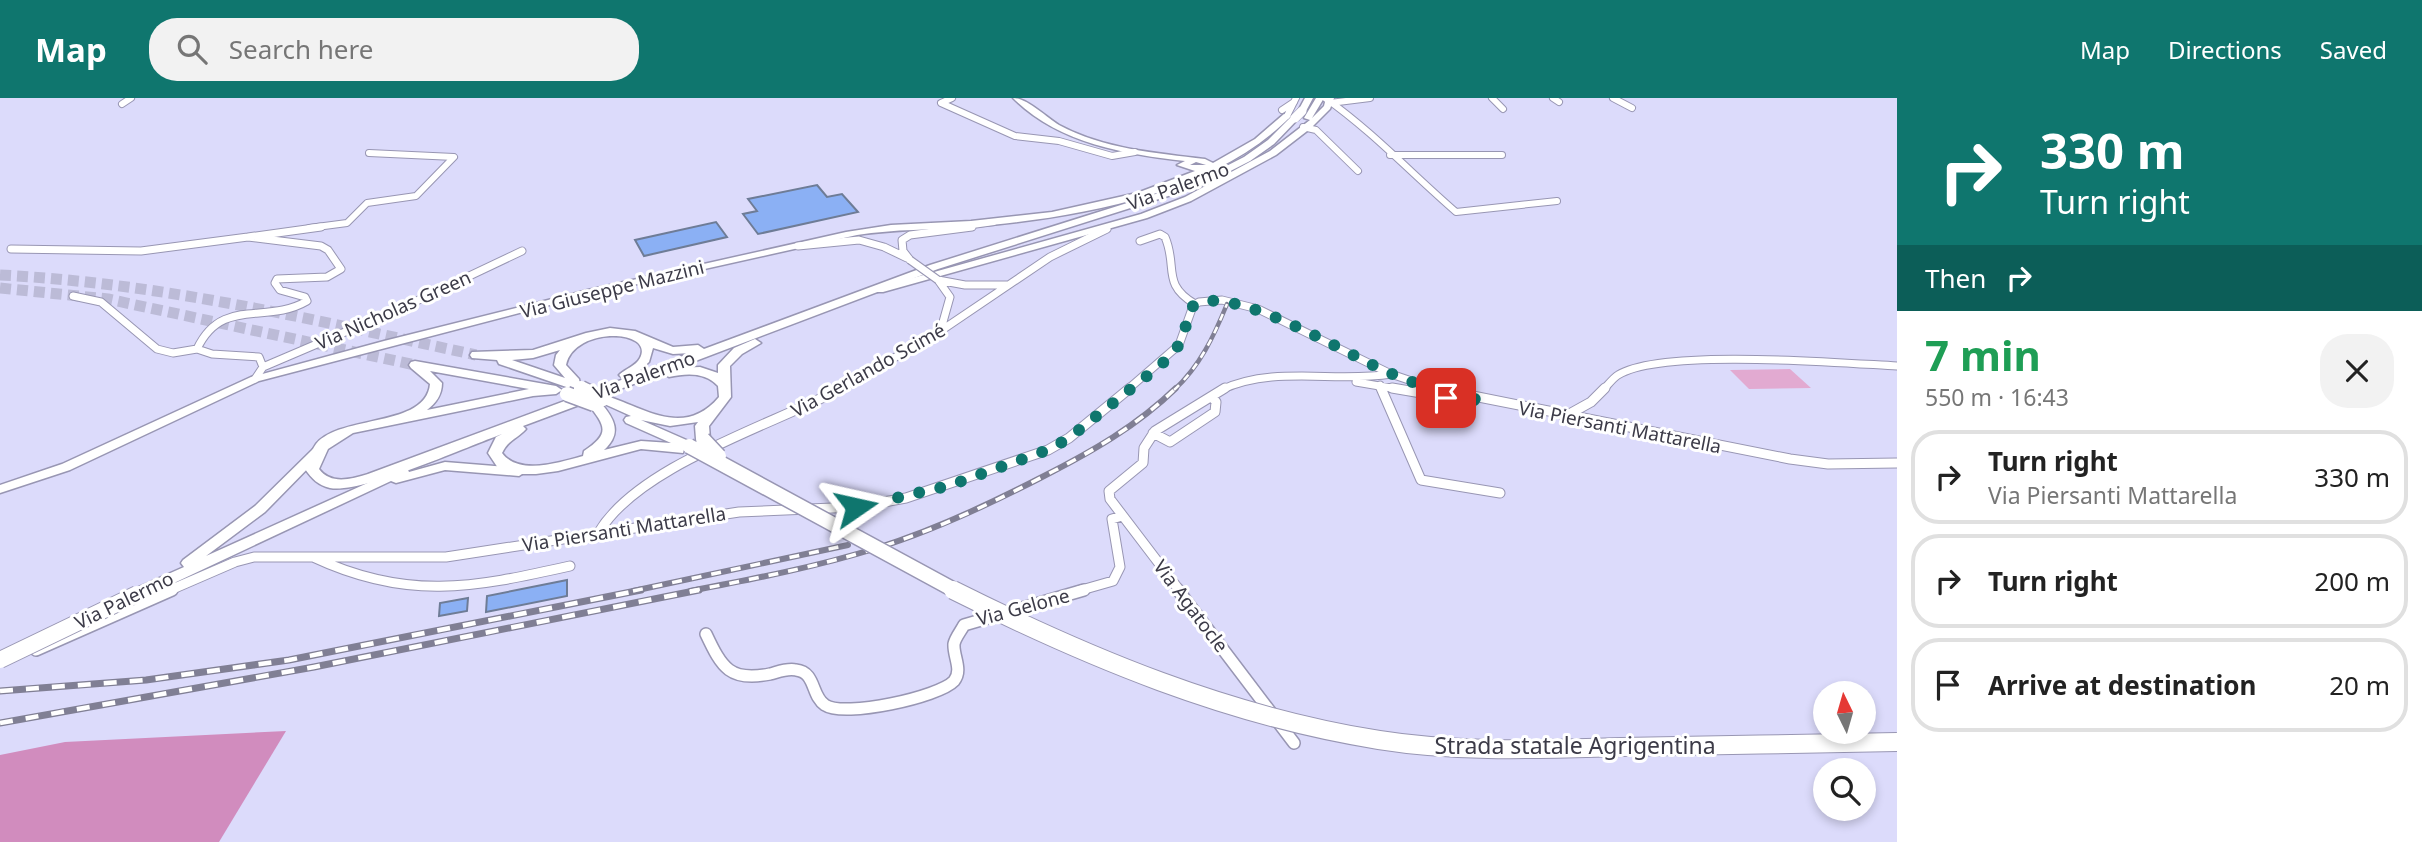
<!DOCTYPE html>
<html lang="en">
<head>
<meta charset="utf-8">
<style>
  body { margin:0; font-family:"Noto Sans",sans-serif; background:#f2f2f2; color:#222; height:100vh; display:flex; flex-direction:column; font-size:26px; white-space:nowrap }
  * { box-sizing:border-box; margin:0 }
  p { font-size:23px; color:#767676 }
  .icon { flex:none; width:38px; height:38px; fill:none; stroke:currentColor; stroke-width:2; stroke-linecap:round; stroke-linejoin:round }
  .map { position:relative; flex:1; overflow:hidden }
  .panel { display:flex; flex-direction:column; background:#fff; width:525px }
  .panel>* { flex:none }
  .banner { background:#0f766e; color:#fff; overflow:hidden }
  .needle { width:46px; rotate:355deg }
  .controls { position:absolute; left:1813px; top:583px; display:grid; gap:14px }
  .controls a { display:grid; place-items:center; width:63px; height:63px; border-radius:50%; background:#fff; box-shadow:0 4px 10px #0003; font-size:35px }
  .pin { position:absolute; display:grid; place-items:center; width:60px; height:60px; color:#fff; margin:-30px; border-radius:14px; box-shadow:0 4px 10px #0006 }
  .me { position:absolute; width:77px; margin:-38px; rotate:79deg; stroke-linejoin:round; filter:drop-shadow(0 0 5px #0008) }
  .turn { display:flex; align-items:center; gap:24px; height:147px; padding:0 28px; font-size:32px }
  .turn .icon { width:91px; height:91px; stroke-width:2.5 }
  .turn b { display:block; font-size:49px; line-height:60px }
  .then { display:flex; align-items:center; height:66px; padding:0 28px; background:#0003; gap:14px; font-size:26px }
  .round { display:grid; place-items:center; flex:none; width:74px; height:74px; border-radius:28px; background:#f2f2f2 }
  .headline { display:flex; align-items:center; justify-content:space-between; height:119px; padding:0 28px }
  h1 { font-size:42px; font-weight:700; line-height:52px; color:#1e9e55 }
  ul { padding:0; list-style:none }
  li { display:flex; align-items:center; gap:21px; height:94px; margin:0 14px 10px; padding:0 14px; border:4px solid #e0e0e0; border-radius:28px }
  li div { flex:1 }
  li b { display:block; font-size:26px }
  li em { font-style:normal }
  header { display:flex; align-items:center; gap:42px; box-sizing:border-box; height:98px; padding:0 35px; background:#0f766e; color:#fff }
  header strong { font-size:33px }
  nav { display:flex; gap:38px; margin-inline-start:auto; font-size:24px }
  .search { width:490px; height:63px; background:#f2f2f2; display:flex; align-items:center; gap:18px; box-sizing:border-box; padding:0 24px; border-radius:28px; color:#767676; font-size:26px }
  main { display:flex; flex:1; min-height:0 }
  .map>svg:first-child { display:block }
</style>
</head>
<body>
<header>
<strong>Map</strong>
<div class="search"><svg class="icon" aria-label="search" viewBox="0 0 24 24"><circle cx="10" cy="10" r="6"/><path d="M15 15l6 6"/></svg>Search here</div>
<nav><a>Map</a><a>Directions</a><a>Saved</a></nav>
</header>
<main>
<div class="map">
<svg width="1897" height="744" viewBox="0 0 1897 744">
  <rect width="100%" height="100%" fill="#dcdbfb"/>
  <path fill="#e2aad1" d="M 1790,271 L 1811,290 L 1749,291 L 1730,272 Z"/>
  <path fill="#d18cbe" d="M 286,633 L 219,744 L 0,744 L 0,657 L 65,644 Z"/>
  <path fill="#8bb0f4" stroke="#6e7c96" stroke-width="2" d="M 817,87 L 827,99 L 842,96 L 858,114 L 758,136 L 743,116 L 757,113 L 748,101 Z
    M 716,124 L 727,139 L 644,158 L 635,142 Z
    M 567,482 L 567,498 L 486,514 L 487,498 Z
    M 468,500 L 467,513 L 439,518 L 440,505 Z"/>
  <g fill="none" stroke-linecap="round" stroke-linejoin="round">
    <path stroke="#bcbbd7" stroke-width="11" stroke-dasharray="11 6" stroke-linecap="butt" d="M 0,177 C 162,185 318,223 476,257
      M 0,190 L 108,201 L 415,267"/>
    <defs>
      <path id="minor-far3" d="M 952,0 L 941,5 L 1015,38 L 1059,43 L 1112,58 L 1135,54
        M 1325,0 C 1372,33 1412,76 1456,114 L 1557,103
        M 1492,0 L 1503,11
        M 1553,0 L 1559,4
        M 1613,0 L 1632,10
        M 1330,5 L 1370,0
        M 122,6 L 131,0
        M 1282,12 L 1294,4
        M 1287,18 L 1296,0
        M 1303,29 L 1316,32 L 1358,73
        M 1390,57 L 1502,57
        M 309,130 L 347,125 L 367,105 L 416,98 L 454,59 L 369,55
        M 951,130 L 994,124"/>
      <path id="minor-far2" d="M 1140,143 L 1160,136 L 1165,139 C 1178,169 1161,186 1195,206
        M 798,148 L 859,142 L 884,149 L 907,160
        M 11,151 L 141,153 L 248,139
        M 910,162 L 903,153 L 902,142 L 910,137 L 972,129
        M 938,182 L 965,187 L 1008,187
        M 938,182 L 950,199 L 941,231
        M 73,198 L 101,204 L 157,251 L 173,255 L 197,251
        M 197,251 C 222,198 266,227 307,203 L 305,199 L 280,192 L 275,185 L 277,181 L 327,179 L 341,171 L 328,152 L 321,148 L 248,139 L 321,129
        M 197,251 L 212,256 L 259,259 L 263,269 L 255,281
        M 263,269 L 406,208 L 522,153
        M 1356,284 L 1403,292
        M 1380,287 L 1382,292
        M 839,292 L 942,232 L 1050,159 L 1107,131
        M 1127,292 L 1179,247 L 1193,208 L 1199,204 L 1222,202 L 1258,211 L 1391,276 L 1438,292
        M 1221,292 C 1274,267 1335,285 1391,276
        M 1603,292 C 1608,287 1613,280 1618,277 C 1660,250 1841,265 1897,268"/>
      <path id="minor-far1" d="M 1381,290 L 1421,382 L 1500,395
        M 1392,290 L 1439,298
        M 1433,290 L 1790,361 L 1828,366 L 1897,365
        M 1564,319 L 1591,304 L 1605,290
        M 1153,335 L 1170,344 L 1215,314 L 1216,304 L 1212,299
        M 599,434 C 639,367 773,327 842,290
        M 313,459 C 407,503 472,490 570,468
        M 168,493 L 235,464 L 254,459 L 446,459 L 739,414 L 856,409 L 906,400 L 1048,352 L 1069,340 L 1130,290
        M 1078,493 L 1113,483 L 1120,469 L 1112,421 L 1122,418
        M 1180,493 L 1110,401 L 1109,393 L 1143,365 L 1144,350 L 1155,333 L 1225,290"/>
      <path id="minor" d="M 1178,492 L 1294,645
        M 706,536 C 722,570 730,584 770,576 C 778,574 787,570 796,572 C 816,574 811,598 825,607 C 844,620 939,599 954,583 C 963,572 953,558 954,546 C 955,540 961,533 964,527 L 1084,492
        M 36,552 L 172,492"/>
      <path id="tertiary" d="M 1013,0 C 1027,0 1046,19 1059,27 C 1103,51 1156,55 1205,61 L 1213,65 L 1255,41 L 1284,16 L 1291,18 C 1214,97 1075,120 969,129 C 932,132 895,131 857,137 L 588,197 L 259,283 L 70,372 L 0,395 L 0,387 L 62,366 L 251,279 L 384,243 L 588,192 L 846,134 L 891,127 L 971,123 L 1052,114 L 1137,95 L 1195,73 L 1177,67 L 1185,63 C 1124,56 1058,45 1013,0 ZM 1196,64 L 1206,67 L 1190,67 Z
        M 1316,0 L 1324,0 L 1312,20 L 1324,8 L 1326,0 L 1334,0 L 1330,11 L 1311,30 L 1276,57 L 1191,103 L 1147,120 L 883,194 L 877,194 L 875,192 L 877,190 L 1141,116 L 1185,99 L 1270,53 L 1310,22 L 1304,20 Z"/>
      <path id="secondary" d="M 317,350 L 321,351 L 323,354 L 321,357 L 265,414 L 206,458 L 403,369 L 407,370 L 409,374 L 445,364 L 519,370 L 525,374 L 519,378 L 445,372 L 396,385 L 391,383 L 142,500 L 132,500 L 130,496 L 132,492 L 184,469 L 181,465 L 183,462 L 255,408 L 313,351 Z"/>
      <path id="primary" d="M 1305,0 L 1313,0 L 1305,15 L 1299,15 L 1298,13 Z
        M 1292,18 L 1299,20 L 1274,46 L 1250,63 L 1203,87 L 938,171 L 677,270 L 700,269 L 718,275 L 718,267 L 734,250 L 755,241 L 761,245 L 742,256 L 730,268 L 731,299 L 709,328 L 710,341 L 708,344 L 703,345 L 696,341 L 695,328 L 698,324 L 670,328 L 641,322 L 691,344 L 693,347 L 691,350 L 684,351 L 683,355 L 641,351 L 558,373 L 536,376 L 517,376 L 498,370 L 488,355 L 496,339 L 502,336 C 466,349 362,396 330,390 C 318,387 312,381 305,371 C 308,363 311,353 316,346 C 341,316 426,330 430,286 L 411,270 L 409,267 L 411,264 L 415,263 L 556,288 L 562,292 L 556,296 L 533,298 L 353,335 L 328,351 L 319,371 C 331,387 351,381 368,376 L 624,281 L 619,277 C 625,271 636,268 640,260 C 655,231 574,228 566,267 L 579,281 L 580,286 L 587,290 L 581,294 L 499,266 L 497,262 L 472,260 L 470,257 L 472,254 L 533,252 L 586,235 L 610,230 L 635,233 L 673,249 L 698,247 L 704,251 L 930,167 L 1197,83 L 1244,59 L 1268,42 ZM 653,250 L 673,256 L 691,255 L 635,277 L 649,264 ZM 560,252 L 556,257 L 554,267 L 565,280 L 512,262 L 533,260 ZM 430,273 L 529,291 L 427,312 C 436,305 442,297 442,285 ZM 663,275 L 669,279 C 687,275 705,274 718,288 L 719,299 C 684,341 643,309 604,297 ZM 598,300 L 598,303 L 589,303 L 588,306 C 605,328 611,335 584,353 L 583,358 C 560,364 519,378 502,355 C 508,342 517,341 526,331 L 523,328 ZM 600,304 L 631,318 L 626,319 L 624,322 L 626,325 L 671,345 L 641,343 L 604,352 C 623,335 614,320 600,304 Z"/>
    </defs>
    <use href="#minor-far3" stroke="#9896b3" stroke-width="8"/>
    <use href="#minor-far2" stroke="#9896b3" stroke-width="9"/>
    <use href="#minor-far1" stroke="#9896b3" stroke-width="11"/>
    <use href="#minor" stroke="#9896b3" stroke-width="14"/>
    <use href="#tertiary" stroke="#9896b3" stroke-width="3"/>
    <use href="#secondary" stroke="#9896b3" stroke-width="3"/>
    <use href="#primary" stroke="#9896b3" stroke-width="3"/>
    <use href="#minor-far3" stroke="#fff" stroke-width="6"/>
    <use href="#minor-far2" stroke="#fff" stroke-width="7"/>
    <use href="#minor-far1" stroke="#fff" stroke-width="9"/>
    <use href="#minor" stroke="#fff" stroke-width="11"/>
    <use href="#tertiary" fill="#fff" fill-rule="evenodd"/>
    <use href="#secondary" fill="#fff" fill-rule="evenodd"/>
    <use href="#primary" fill="#fff" fill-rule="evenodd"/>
    <defs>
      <path id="rail-far2" d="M 1174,292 C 1200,268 1214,238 1227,206"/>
      <path id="rail-far1" d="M 633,493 L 848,447
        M 690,493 C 753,481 816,469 877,450 C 935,432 990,406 1044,378 C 1091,354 1137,328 1176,290"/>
      <path id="rail" d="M 0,593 L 146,582 L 289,562 L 641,492
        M 0,625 L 314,569 L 699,492"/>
    </defs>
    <use href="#rail-far2" stroke="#807f94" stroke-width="4.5"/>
    <use href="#rail-far1" stroke="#807f94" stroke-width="6"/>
    <use href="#rail" stroke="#807f94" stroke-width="7"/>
    <use href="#rail-far2" stroke="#fff" stroke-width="2.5" stroke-dasharray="7" stroke-linecap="butt"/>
    <use href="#rail-far1" stroke="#fff" stroke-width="3.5" stroke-dasharray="10" stroke-linecap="butt"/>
    <use href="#rail" stroke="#fff" stroke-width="4.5" stroke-dasharray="13" stroke-linecap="butt"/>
    <defs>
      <path id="minor-bridge" d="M 910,162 L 938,182"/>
      <path id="secondary-bridge" d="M 0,562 L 137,496"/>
      <path id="primary-bridge-far3" d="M 1295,20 L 1302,13"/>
      <path id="primary-bridge-far2" d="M 581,290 L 585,292"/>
      <path id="primary-bridge-far1" d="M 581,290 L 603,301
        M 567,296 L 594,306
        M 703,341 L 719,358
        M 689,348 L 956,493"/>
      <path id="primary-bridge" d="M 953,492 C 1089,560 1228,618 1379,642 C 1460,655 1541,651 1622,649 C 1714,647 1805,646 1897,644"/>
    </defs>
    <use href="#minor-bridge" stroke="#9896b3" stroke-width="9" stroke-linecap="butt"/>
    <use href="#secondary-bridge" stroke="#9896b3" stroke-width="18" stroke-linecap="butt"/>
    <use href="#primary-bridge-far3" stroke="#9896b3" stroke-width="10" stroke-linecap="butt"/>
    <use href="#primary-bridge-far2" stroke="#9896b3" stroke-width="13" stroke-linecap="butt"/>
    <use href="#primary-bridge-far1" stroke="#9896b3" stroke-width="17" stroke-linecap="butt"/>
    <use href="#primary-bridge" stroke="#9896b3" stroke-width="20" stroke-linecap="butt"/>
    <use href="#minor-bridge" stroke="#fff" stroke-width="7"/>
    <use href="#secondary-bridge" stroke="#fff" stroke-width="16"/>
    <use href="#primary-bridge-far3" stroke="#fff" stroke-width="9"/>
    <use href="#primary-bridge-far2" stroke="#fff" stroke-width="11"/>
    <use href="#primary-bridge-far1" stroke="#fff" stroke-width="14"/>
    <use href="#primary-bridge" stroke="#fff" stroke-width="18"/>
  </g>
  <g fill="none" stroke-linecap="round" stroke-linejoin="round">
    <path stroke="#0f766e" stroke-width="12" stroke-dasharray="0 21.6" d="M 856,409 L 948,388 L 1048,352 L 1069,340 L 1162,266 L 1179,247 L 1193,208 C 1229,182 1352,260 1392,276 C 1422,289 1453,297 1485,303 L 1446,300"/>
  </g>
  <g text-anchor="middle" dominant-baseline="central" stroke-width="6" stroke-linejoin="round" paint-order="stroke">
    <g font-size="19" fill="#3c3b48" stroke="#fff">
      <text transform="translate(1178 88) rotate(-20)">Via Palermo</text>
      <text transform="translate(612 191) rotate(-14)">Via Giuseppe Mazzini</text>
      <text transform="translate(393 212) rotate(-24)">Via Nicholas Green</text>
      <text transform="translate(868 272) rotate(-29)">Via Gerlando Scimé</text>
      <text transform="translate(644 277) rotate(-20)">Via Palermo</text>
      <text transform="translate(1620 329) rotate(11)">Via Piersanti Mattarella</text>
      <text transform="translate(624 431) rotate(-9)">Via Piersanti Mattarella</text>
      <text transform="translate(124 502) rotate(-26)">Via Palermo</text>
      <text transform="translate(1191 508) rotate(53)">Via Agatocle</text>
      <text transform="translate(1023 509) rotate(-15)">Via Gelone</text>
    </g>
    <g font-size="23" fill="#3c3b48" stroke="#fff">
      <text x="1575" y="647">Strada statale Agrigentina</text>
    </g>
  </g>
</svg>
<div class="controls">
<a><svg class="needle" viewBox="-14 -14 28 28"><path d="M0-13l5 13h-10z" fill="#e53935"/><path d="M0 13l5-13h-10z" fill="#767676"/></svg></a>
<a><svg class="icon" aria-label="search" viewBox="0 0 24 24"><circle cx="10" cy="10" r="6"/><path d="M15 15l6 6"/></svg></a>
</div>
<div class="pin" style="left:1446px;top:300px;background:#d93025"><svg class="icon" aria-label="arrive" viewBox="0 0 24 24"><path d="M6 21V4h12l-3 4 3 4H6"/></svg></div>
<svg class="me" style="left:856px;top:409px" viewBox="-20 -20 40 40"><path d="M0-17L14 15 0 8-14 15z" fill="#0f766e" stroke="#fff" stroke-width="4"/></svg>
</div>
<section class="panel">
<div class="banner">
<div class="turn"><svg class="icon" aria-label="right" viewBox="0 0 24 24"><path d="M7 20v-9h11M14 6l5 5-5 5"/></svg><div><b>330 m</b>Turn right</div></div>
<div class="then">Then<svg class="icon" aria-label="right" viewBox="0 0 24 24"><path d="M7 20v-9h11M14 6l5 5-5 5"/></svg></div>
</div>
<div class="headline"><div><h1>7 min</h1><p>550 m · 16:43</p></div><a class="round"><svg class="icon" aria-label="close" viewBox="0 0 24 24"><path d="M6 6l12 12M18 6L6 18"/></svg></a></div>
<ul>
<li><svg class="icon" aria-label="right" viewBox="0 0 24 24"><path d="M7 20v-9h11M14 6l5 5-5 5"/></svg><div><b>Turn right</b><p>Via Piersanti Mattarella</p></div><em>330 m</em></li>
<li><svg class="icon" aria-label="right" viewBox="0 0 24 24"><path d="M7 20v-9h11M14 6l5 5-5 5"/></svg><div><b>Turn right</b></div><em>200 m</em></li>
<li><svg class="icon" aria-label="arrive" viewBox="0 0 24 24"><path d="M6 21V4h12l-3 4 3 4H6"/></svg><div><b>Arrive at destination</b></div><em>20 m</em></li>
</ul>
</section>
</main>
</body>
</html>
